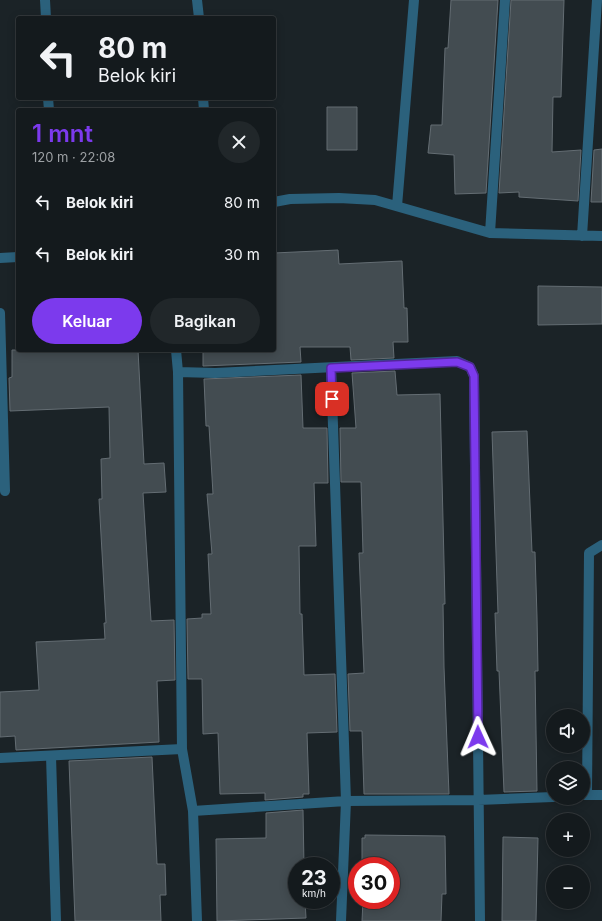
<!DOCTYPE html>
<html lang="id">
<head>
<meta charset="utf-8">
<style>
  body { margin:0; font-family:Inter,sans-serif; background:#21272a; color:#f1f3f6; height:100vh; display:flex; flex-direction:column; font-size:15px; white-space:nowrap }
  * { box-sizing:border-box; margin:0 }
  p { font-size:13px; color:#9da1a4 }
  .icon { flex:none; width:22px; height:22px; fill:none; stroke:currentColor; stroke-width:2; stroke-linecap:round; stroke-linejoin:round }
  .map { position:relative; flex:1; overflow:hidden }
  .sheet { position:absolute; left:16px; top:108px; width:260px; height:244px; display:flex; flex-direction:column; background:#141a1d; border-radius:4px; box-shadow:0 2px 10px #0003,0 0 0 1px #33383b }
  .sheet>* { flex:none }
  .top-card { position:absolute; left:16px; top:16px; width:260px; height:84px; border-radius:4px; box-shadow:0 2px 10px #0003,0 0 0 1px #33383b; background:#141a1d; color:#f1f3f6; overflow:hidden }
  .fabs { position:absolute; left:546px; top:709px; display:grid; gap:8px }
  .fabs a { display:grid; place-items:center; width:44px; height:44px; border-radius:50%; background:#141a1d; box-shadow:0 2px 10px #0003,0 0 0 1px #33383b; font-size:20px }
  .speed { position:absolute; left:288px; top:857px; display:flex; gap:8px; font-size:20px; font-weight:700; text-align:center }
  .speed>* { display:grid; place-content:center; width:52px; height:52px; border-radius:50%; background:#141a1d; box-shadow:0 2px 10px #0003,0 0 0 1px #33383b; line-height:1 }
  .speed small { font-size:10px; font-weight:400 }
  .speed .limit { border:6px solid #d22; background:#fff; color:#111 }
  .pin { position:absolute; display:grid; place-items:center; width:34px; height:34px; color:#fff; margin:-17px; border-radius:8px; box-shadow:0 2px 6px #0006 }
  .me { position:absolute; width:44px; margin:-22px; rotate:359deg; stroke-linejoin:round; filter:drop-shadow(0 0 3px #0008) }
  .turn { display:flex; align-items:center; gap:14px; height:84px; padding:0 16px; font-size:18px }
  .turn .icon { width:52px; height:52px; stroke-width:2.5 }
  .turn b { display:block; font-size:28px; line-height:34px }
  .round { display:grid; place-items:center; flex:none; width:42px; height:42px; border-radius:21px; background:#21272a }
  .summary { display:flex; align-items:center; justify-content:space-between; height:68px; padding:0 16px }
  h1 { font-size:24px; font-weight:600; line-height:30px; color:#7c3aed }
  .action { display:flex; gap:8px; margin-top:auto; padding:8px 16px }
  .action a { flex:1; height:46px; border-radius:24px; background:#7c3aed; color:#fff; font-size:16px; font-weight:600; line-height:46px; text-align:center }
  .action a+a { background:#21272a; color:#f1f3f6 }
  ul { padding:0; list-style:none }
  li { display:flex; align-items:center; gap:12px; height:52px; padding:0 16px }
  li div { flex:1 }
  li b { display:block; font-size:15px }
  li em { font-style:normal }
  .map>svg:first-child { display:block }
</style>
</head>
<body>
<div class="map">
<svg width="602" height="921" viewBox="0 0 602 921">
  <rect width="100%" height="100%" fill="#1b2327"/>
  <path fill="#434c51" stroke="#646d73" d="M 451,0 L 498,0 L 486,193 L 455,194 L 454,155 L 428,153 L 431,125 L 442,125 L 445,48 L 448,48 Z
    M 511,0 L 564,0 L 561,97 L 553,97 L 552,152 L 581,150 L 578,201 L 519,197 L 519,192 L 499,193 Z
    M 327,107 L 357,107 L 357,150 L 327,150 Z
    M 602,149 L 602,202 L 591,202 L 594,150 Z
    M 338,250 L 339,264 L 402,261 L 404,308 L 407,308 L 408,342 L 393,342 L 394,358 L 351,360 L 350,347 L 300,347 L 301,362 L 203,366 L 203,350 L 274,350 L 274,253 Z
    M 538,286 L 602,287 L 602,324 L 538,325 Z
    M 12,350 L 138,350 L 144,464 L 164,463 L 166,492 L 143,493 L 151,621 L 174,620 L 175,680 L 157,681 L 159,742 L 16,750 L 15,736 L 0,737 L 0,692 L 39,690 L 36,642 L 105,639 L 104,623 L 106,623 L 99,499 L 102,499 L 101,459 L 110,458 L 109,407 L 10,411 L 9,378 L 12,377 Z
    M 395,371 L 397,395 L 440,394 L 445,604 L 443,604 L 444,667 L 449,794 L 364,794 L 362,731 L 350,731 L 348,674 L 364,673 L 359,553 L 363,553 L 361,482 L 341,482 L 340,428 L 356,428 L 352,373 Z
    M 301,375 L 303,428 L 327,428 L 328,483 L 314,483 L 316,546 L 299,546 L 300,614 L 302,614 L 304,675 L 335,674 L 337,732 L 307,733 L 309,794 L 303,794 L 303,797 L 265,800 L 265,793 L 220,794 L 218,733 L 203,734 L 202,679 L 188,679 L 187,619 L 202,618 L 202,614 L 211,614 L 208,554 L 212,554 L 207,494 L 213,494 L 209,426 L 206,426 L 204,379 Z
    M 527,431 L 532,552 L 535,552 L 537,617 L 538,671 L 535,671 L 537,791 L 504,792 L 499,671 L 497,671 L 495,613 L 498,613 L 492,432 Z
    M 152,757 L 157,864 L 165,864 L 166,895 L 160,895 L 161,921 L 75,921 L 69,761 Z
    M 303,810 L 304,866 L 297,866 L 297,900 L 305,900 L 306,918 L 217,921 L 216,839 L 266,838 L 266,813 Z
    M 365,835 L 445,836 L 446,894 L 442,894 L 441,921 L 362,921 L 363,900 L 391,900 L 391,866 L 362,866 L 362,838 L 365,838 Z
    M 503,837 L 538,838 L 536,921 L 502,921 Z"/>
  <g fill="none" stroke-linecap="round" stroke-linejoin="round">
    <path stroke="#2b617c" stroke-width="10" d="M 45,0 L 46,18
      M 48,98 L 49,110
      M 0,313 L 5,491"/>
    <path stroke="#2b617c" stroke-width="10" d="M 197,0 L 199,18
      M 203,98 L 204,110
      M 274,202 L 290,199 L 339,198 L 375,200 L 490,233 L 602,236
      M 397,206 L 414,0
      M 490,233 L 505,0
      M 582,236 L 597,0
      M 0,258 L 18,257
      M 176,350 L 178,372
      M 331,368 L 346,801 L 341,921
      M 51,756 L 56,921
      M 0,758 L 182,749
      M 583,795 L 602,795
      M 587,795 L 589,553 L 602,545
      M 193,811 L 197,921
      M 480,921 L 474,376 L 470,367 L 457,361 L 215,373 L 178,372 L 182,749 L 193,811 L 346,801 L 478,800 L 553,797"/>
  </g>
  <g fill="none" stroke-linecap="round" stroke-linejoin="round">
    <defs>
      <path id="route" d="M 332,399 L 331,368 L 457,362 L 470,367 L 474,376 L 478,737"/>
    </defs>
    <use href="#route" stroke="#51269a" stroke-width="10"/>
    <use href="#route" stroke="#7c3aed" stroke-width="7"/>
  </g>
</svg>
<div class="fabs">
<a><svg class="icon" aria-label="sound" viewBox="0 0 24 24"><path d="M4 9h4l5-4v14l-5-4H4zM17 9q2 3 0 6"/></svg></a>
<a><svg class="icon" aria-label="layers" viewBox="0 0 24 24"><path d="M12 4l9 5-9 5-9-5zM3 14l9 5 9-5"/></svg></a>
<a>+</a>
<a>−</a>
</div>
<div class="speed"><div>23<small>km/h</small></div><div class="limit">30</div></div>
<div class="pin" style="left:332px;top:399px;background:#d93025"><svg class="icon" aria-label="arrive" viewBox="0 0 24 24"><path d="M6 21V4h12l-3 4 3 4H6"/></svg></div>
<svg class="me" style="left:478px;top:737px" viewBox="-20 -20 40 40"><path d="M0-17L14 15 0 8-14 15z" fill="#7c3aed" stroke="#fff" stroke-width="4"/></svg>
<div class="top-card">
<div class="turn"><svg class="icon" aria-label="left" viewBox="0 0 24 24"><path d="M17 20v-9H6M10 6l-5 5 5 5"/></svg><div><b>80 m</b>Belok kiri</div></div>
</div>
<section class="sheet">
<div class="summary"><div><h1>1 mnt</h1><p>120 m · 22:08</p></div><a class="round"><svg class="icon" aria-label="close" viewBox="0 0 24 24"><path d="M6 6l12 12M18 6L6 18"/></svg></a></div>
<ul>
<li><svg class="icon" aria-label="left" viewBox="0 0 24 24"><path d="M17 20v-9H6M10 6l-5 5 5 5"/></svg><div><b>Belok kiri</b></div><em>80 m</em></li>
<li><svg class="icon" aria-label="left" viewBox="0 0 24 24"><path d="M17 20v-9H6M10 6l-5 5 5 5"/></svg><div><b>Belok kiri</b></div><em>30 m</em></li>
</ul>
<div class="action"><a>Keluar</a><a>Bagikan</a></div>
</section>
</div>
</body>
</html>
